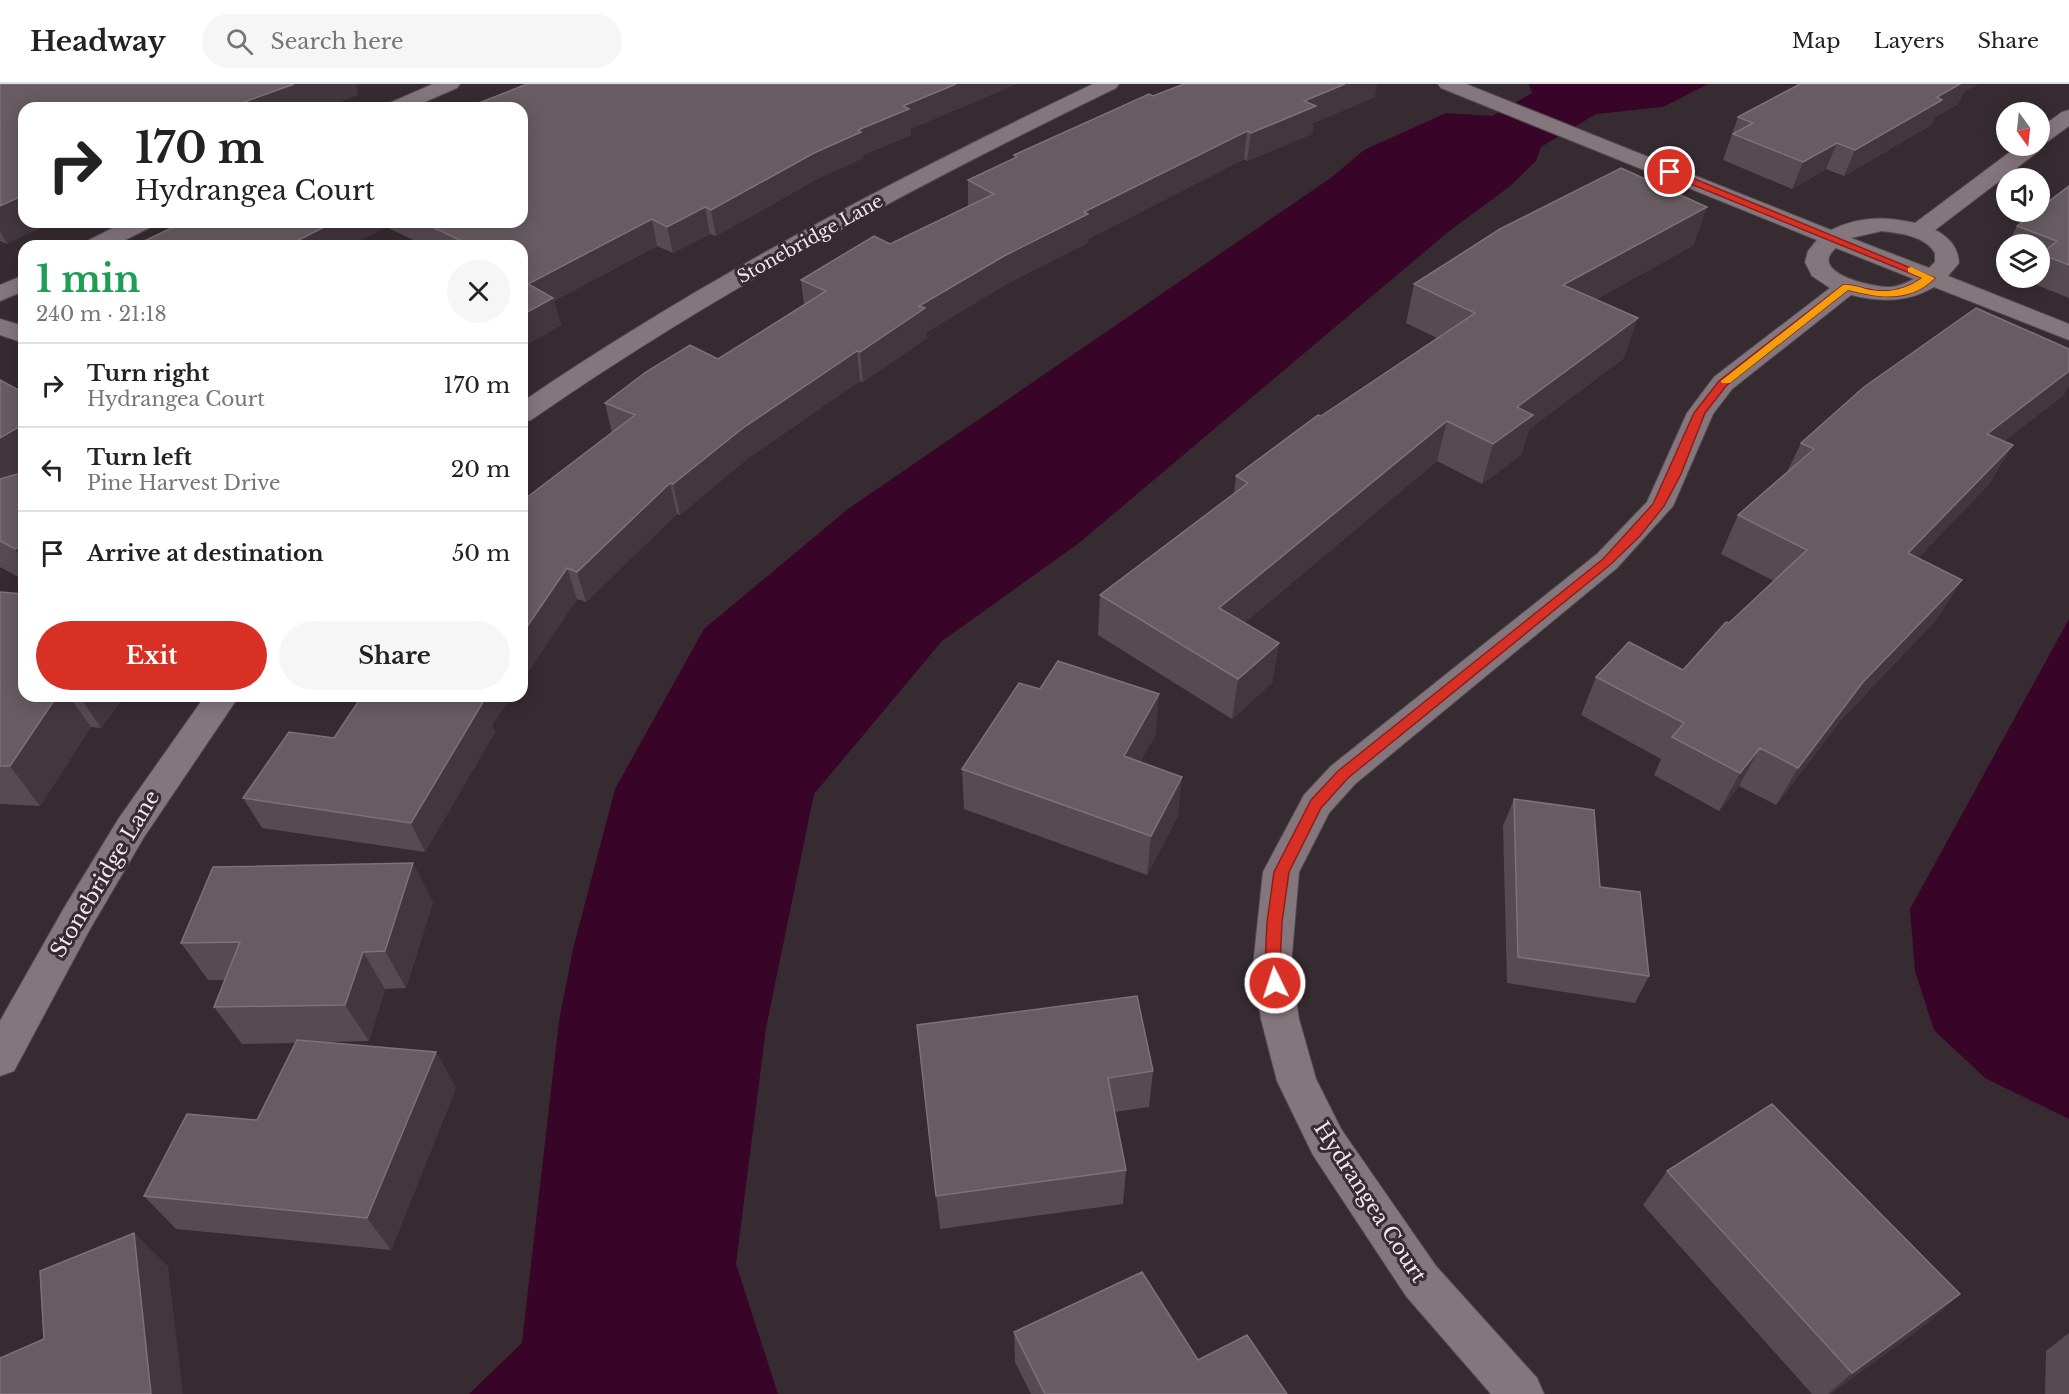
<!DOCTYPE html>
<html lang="en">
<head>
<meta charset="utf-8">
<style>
  body { margin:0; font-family:"Libre Baskerville",serif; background:#f6f6f6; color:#222; height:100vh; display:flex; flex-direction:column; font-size:22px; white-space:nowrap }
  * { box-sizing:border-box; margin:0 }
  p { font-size:20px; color:#767676 }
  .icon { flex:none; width:33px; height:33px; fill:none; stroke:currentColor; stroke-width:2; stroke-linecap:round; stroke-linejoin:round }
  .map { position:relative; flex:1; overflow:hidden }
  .details { position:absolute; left:18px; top:156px; width:510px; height:462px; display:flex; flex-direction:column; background:#fff; border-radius:18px; box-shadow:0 3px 15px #0003 }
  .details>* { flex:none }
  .guide { position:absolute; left:18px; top:18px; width:510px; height:126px; border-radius:18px; box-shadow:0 3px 15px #0003; background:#fff; color:#222; overflow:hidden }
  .needle { width:39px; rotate:165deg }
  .buttons { position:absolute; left:1996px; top:18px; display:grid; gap:12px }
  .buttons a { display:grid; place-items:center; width:54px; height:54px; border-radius:50%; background:#fff; box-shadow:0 3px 15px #0003; font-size:30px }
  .pin { position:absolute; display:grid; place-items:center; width:51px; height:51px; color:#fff; margin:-26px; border:3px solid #fff; border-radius:50%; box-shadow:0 2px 6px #0007 }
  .me { position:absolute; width:66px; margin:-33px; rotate:356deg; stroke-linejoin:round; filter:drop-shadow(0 0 4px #0008) }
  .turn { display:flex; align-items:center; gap:21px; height:126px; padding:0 18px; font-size:27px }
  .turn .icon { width:78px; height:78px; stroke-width:2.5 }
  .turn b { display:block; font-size:42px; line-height:51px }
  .round { display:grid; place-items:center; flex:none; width:63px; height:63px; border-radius:32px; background:#f6f6f6 }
  .summary { display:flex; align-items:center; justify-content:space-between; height:102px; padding:0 18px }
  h1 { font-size:36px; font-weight:700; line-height:45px; color:#1e9e55 }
  .primary-button { display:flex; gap:12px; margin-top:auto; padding:12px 18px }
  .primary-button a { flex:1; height:69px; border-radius:36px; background:#d93025; color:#fff; font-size:24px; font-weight:700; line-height:69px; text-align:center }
  .primary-button a+a { background:#f6f6f6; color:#222 }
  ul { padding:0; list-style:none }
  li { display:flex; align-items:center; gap:18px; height:84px; padding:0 18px; border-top:2px solid #e0e0e0 }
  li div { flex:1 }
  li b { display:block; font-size:22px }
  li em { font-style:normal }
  header { display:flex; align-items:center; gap:36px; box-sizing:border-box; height:84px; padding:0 30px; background:#fff; border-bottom:2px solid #e0e0e0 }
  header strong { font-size:28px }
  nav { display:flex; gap:33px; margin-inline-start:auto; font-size:21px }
  .search { width:420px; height:54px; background:#f6f6f6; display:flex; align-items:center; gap:15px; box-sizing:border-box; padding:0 21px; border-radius:33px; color:#767676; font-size:22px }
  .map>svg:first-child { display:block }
</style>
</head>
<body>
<header>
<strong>Headway</strong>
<div class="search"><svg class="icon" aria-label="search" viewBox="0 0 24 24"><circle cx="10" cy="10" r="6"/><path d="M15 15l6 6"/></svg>Search here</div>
<nav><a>Map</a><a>Layers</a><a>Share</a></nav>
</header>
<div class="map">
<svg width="2069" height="1310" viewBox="0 0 2069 1310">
  <rect width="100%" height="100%" fill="#362b31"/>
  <path fill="#380427" d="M 1529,0 L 1708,0 L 1663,23 L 1596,30 L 1541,63 L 1536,77 L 1509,103 L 1448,148 L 1079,459 L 942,557 L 814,710 L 766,944 L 736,1180 L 778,1310 L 469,1310 L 522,1259 L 559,937 L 573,865 L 615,705 L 704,545 L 848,425 L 1332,93 L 1364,66 L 1446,29 L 1492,32 L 1532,9 Z
    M 2069,535 L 2069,1035 L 1985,994 L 1934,946 L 1915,887 L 1910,825 Z"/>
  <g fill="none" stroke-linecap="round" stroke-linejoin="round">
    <defs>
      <path id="minor" d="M 433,0 L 460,0 L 457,4 L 411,24 L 384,24 L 387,20 Z
        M 1093,0 L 1119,0 L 1116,4 C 915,102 715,208 531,336 L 522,338 L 522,318 C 702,195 897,94 1093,0 Z
        M 1438,0 L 1466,0 L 1831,146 C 1859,132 1886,132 1915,139 L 2018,62 L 2040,62 L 2040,44 L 2062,28 L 2069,26 L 2069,42 L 2047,58 L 2040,60 L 2039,67 L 1935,146 C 1949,153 1958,163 1959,179 L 1948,192 L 2069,240 L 2069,256 L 1934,203 C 1907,219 1880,218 1851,211 L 1732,305 L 1713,330 L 1673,422 L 1617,484 L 1355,700 L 1329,729 L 1299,788 L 1291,882 L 1299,935 L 1316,995 L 1341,1045 L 1436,1182 L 1537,1294 L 1544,1310 L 1491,1310 L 1406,1212 L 1313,1071 L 1277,997 L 1261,935 L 1253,882 L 1263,788 L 1304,711 L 1331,682 L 1597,470 L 1647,418 L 1687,329 L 1714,293 L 1830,204 L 1812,192 L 1805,178 L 1808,167 L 1817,156 L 1441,4 ZM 1882,147 C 1900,149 1925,152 1935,169 L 1935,178 L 1929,184 L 1851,154 ZM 1836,164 L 1914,195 C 1906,199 1899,202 1891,203 C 1875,204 1806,189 1836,164 Z
        M 125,138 L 154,138 L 151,143 L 113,162 L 83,162 L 87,157 Z
        M 24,191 L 24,207 L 0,217 L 0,201 Z
        M 0,235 L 24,242 L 24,259 L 0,251 Z
        M 205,612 L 239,612 L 144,753 L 90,845 L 14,987 L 0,992 L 0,937 L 64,824 L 119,734 Z"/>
    </defs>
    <use href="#minor" stroke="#544a50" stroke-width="2"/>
    <use href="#minor" fill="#84767d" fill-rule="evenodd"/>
  </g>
  <path fill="#574b52" d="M 0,0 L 355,2 L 358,11 L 24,24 L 7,160 L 0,157 Z
    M 526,0 L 1016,0 L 910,45 L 911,51 L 863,71 L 863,74 L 817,95 L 716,152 L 710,150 L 673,169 L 657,162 L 554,217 L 561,241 L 522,263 L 522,162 L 426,162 L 386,143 L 349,162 L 136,161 L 184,138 L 522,138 Z
    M 1800,0 L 1978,0 L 1964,8 L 1958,20 L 1934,34 L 1931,41 L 1844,92 L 1826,85 L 1792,105 L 1723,76 L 1738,33 Z
    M 1153,12 L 1375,13 L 1313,39 L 1312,50 L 1247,77 L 1244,75 L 1088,155 L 1087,159 L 1005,201 L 927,248 L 927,254 L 863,298 L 860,297 L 748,374 L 680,431 L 677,430 L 586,518 L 577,515 L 522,597 L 522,417 L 612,349 L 605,319 L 718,275 L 804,221 L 801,196 L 890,160 L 968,122 L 968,96 L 1014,74 L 1014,71 Z
    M 2069,102 L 2069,214 L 2026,197 L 2028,194 L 2040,194 L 2040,160 L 2007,160 L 2007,170 L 2003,169 L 2017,142 Z
    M 1694,161 L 1595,216 L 1624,274 L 1529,345 L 1521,371 L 1482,400 L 1437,377 L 1244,539 L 1279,559 L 1272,599 L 1232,635 L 1098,551 L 1100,511 L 1234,409 L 1236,392 L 1321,332 L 1437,254 L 1406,239 L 1414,200 Z
    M 0,296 L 24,388 L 24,496 L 0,483 Z
    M 2064,311 L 2004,357 L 1990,399 L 1918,474 L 1938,534 L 1841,636 L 1776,721 L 1739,702 L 1719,727 L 1654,691 L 1661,675 L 1581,631 L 1596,593 L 1683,586 L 1729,539 L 1774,497 L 1721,470 L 1738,431 L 1787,388 L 1801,359 Z
    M 0,508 L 24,612 L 124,612 L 101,644 L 91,643 L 40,722 L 0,720 Z
    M 492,641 L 495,648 L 425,768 L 262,744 L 243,714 L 334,654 Z
    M 1156,650 L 1140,678 L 1178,732 L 1147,791 L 964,725 L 962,685 Z
    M 1514,715 L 1600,803 L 1649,892 L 1635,919 L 1507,899 L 1503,742 Z
    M 433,818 L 406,904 L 385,905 L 369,957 L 326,958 L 436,968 L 456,1004 L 391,1166 L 176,1145 L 144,1112 L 257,1036 L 296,959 L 242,960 L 214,923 L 225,896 L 208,896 L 181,859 Z
    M 917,941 L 1153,987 L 1149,1023 L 1115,1028 L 1126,1086 L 1123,1120 L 940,1145 Z
    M 1667,1087 L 1960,1210 L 1925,1241 L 1830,1310 L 1812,1310 L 1643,1121 Z
    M 1014,1248 L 1198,1276 L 1287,1310 L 1031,1310 L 1015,1278 Z
    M 2069,1249 L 2069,1310 L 2045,1310 L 2046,1267 Z"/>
  <path fill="#43373e" d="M 294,0 L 360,0 L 355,2 L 358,11 L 324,24 L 228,24 Z
    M 956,0 L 1016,0 L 910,45 L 911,51 L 863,71 L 863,74 L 817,95 L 716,152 L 711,126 L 814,69 L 903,22 Z
    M 1345,0 L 1377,0 L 1375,13 L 1313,39 L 1312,50 L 1247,77 L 1251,49 L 1304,17 Z
    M 1956,0 L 1978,0 L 1964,8 L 1958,20 L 1934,34 L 1931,41 L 1844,92 L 1855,66 Z
    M 1247,47 L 1244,75 L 1088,155 L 1087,159 L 1005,201 L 927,248 L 927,254 L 863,298 L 860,268 L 919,222 L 1004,172 L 1084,128 Z
    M 1837,59 L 1826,85 L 1792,105 L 1803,78 Z
    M 24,111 L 24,138 L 53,138 L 7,160 L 0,147 L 0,122 Z
    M 705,123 L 710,150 L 673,169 L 667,143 Z
    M 1707,123 L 1694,161 L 1551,240 L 1563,201 Z
    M 652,135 L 657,162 L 554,217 L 561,241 L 522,263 L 522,231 L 528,200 Z
    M 334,138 L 385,138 L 386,143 L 349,162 L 287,162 Z
    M 1638,234 L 1624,274 L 1529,345 L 1521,371 L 1482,400 L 1493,360 L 1517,323 Z
    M 857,267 L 860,297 L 748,374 L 680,431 L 673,400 L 743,344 Z
    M 2069,287 L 2069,302 L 2064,311 L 1965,388 L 1987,350 Z
    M 1447,337 L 1437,377 L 1214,564 L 1219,524 Z
    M 24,340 L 24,388 L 0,402 L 0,354 Z
    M 2013,361 L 1990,399 L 1886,508 L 1908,469 Z
    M 670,399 L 677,430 L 586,518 L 577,488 Z
    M 24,462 L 24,479 L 15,465 Z
    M 567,484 L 577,515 L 522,597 L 522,550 Z
    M 1962,496 L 1938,534 L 1841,636 L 1776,721 L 1798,684 L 1863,598 Z
    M 1279,559 L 1272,599 L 1232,635 L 1238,595 Z
    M 1159,610 L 1156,650 L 1121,712 L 1124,672 Z
    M 57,612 L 69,612 L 91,643 L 40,722 L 10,682 Z
    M 79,612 L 124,612 L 101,644 Z
    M 479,612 L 512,612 L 492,641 L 495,648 L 425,768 L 411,739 Z
    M 1760,664 L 1739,702 L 1719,727 L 1740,689 Z
    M 1182,693 L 1178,732 L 1147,791 L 1151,752 Z
    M 413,779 L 433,818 L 406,904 L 385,867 Z
    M 363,868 L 385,905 L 369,957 L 345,921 Z
    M 436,968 L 456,1004 L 391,1166 L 367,1134 Z
    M 134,1149 L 168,1182 L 183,1310 L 151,1310 Z
    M 1960,1210 L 1925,1241 L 1830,1310 L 1828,1310 L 1852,1289 Z"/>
  <path fill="#675c62" stroke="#7c7278" stroke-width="1.5" d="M 0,0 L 294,0 L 228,24 L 24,24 L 24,111 L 0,122 Z
    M 527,0 L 956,0 L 903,22 L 909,25 L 858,46 L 861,48 L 814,69 L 711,126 L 705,123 L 667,143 L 652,135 L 528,200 L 553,214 L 522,231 L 522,162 L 472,162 L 422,138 L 522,138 L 522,24 L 466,24 Z
    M 1184,0 L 1345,0 L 1304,17 L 1316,22 L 1251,49 L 1247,47 L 1084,128 L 1088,130 L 1004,172 L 919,222 L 925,224 L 860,268 L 857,267 L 743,344 L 673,400 L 670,399 L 577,488 L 567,484 L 522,550 L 522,417 L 635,331 L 605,319 L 646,288 L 690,261 L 718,275 L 826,207 L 801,196 L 874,152 L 890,160 L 994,110 L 968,96 L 1017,73 L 1014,71 L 1149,10 L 1153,12 Z
    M 1800,0 L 1960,0 L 1937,13 L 1942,16 L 1855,66 L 1837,59 L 1803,78 L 1733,50 L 1753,39 L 1738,33 Z
    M 1621,84 L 1707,123 L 1563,201 L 1638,234 L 1517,323 L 1533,331 L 1493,360 L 1447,337 L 1219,524 L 1279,559 L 1238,595 L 1100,511 L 1248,399 L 1236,392 L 1318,331 L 1321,332 L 1475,229 L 1414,200 L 1500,145 Z
    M 2069,102 L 2069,181 L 2041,170 L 2057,157 L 2017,142 L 2035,128 L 2040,128 L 2040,124 Z
    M 184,138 L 334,138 L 287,162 L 136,161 Z
    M 1976,224 L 2069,265 L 2069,287 L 1987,350 L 2013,361 L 1908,469 L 1962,496 L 1863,598 L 1798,684 L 1760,664 L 1740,689 L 1672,653 L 1684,639 L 1596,593 L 1629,558 L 1683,586 L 1726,538 L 1729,539 L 1807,466 L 1738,431 L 1814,365 L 1801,359 L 1864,303 Z
    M 0,296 L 24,309 L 24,340 L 0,354 Z
    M 24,388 L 24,462 L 15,465 L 0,457 L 0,395 Z
    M 0,508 L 24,510 L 24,612 L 57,612 L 10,682 L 0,682 Z
    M 1058,577 L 1159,610 L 1124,672 L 1182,693 L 1151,752 L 962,685 L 1019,599 L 1040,605 Z
    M 362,612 L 479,612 L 476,617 L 483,618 L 411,739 L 243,714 L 289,648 L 334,654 Z
    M 1514,715 L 1594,726 L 1600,803 L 1640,808 L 1649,892 L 1518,873 Z
    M 413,779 L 385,867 L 363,868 L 345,921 L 214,923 L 240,858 L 181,859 L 213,783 Z
    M 1137,912 L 1153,987 L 1108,994 L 1126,1086 L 936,1112 L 917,941 Z
    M 297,956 L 436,968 L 367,1134 L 144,1112 L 187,1030 L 257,1036 Z
    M 1772,1020 L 1960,1210 L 1852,1289 L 1667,1087 Z
    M 134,1149 L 151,1310 L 0,1310 L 0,1274 L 44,1255 L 40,1187 Z
    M 1142,1188 L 1198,1276 L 1247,1251 L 1287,1310 L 1045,1310 L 1014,1248 Z"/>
  <path fill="#d93025" stroke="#8d1f18" stroke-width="1.5" d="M 1666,86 L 1673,86 L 1935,194 C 1910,219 1879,214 1848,206 L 1726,302 L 1705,329 L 1681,390 L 1664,422 L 1640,452 L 1611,480 L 1348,694 L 1321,724 L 1289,788 L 1282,838 L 1280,882 L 1283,899 L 1281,904 L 1275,906 L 1269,904 L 1265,882 L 1267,838 L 1274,788 L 1311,716 L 1338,687 L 1603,475 L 1653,420 L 1694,329 L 1719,297 L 1843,201 C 1850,200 1859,203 1867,205 C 1887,210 1905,206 1922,194 L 1666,90 Z"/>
  <path fill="#f59e0b" d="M 1911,183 L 1935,194 C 1910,219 1879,214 1848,206 L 1730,299 L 1722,299 L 1721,297 L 1843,201 C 1850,200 1859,203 1866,205 C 1887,210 1905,206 1922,194 L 1908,188 L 1908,184 Z"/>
  <g text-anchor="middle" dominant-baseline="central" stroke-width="6" stroke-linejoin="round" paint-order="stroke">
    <g font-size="18" fill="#f0e8ec" stroke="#362b31">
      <text transform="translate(810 155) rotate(-29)">Stonebridge Lane</text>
    </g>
    <g font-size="21" fill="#f0e8ec" stroke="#362b31">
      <text transform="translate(105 790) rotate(-59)">Stonebridge Lane</text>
      <text transform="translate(1370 1118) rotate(57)">Hydrangea Court</text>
    </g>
  </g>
</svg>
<div class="buttons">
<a><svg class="needle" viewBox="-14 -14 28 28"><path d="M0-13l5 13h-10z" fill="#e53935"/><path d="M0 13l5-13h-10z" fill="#767676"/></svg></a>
<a><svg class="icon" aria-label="sound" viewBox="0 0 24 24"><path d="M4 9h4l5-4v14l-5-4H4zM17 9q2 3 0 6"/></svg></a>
<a><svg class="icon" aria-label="layers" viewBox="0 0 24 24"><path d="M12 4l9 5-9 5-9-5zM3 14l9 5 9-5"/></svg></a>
</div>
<div class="pin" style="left:1670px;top:88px;background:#d93025"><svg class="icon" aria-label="arrive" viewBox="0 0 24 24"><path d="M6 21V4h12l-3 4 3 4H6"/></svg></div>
<svg class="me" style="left:1275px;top:899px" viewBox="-20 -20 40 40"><circle r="17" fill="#d93025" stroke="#fff" stroke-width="3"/><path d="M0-11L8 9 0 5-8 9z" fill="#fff"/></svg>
<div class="guide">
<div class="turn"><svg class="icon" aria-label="right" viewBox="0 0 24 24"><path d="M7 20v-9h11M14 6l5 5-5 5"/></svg><div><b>170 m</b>Hydrangea Court</div></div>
</div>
<section class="details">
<div class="summary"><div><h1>1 min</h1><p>240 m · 21:18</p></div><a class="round"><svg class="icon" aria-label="close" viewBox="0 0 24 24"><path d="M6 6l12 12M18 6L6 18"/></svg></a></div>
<ul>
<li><svg class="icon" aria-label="right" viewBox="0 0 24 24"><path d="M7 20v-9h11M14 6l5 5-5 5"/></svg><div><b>Turn right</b><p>Hydrangea Court</p></div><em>170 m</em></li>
<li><svg class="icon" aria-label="left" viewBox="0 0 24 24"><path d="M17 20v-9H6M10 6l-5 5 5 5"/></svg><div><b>Turn left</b><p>Pine Harvest Drive</p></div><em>20 m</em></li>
<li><svg class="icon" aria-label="arrive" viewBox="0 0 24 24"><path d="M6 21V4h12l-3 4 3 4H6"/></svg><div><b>Arrive at destination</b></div><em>50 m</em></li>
</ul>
<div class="primary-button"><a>Exit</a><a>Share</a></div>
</section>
</div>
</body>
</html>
